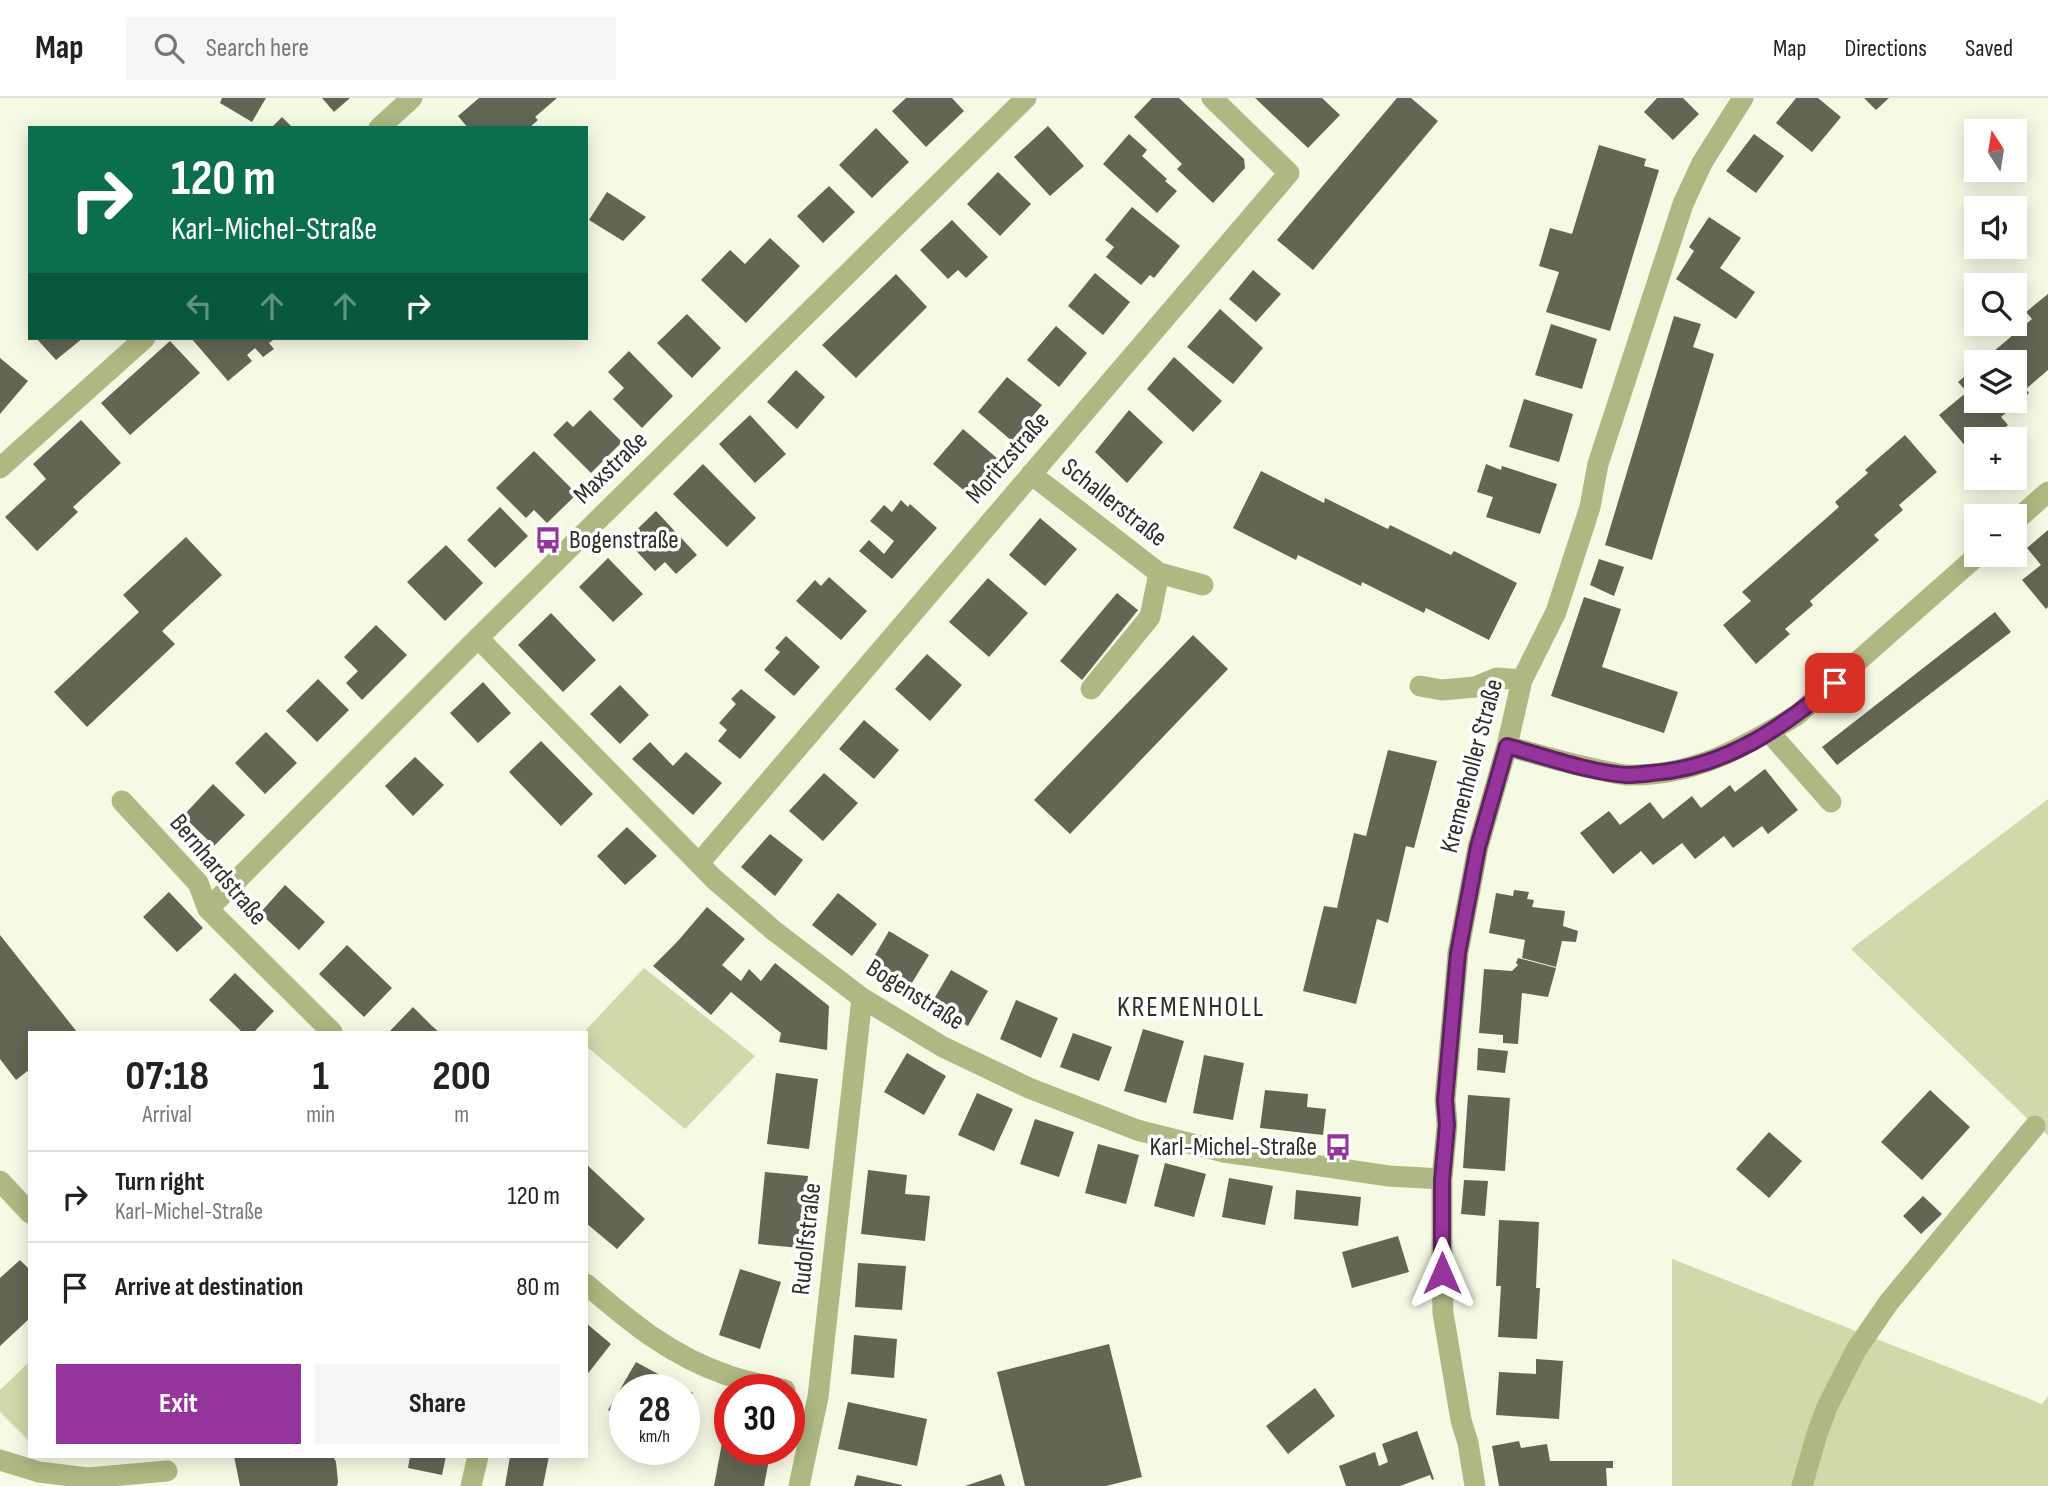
<!DOCTYPE html>
<html lang="en">
<head>
<meta charset="utf-8">
<style>
  body { margin:0; font-family:"Sofia Sans Condensed",sans-serif; background:#f6f6f6; color:#222; height:100vh; display:flex; flex-direction:column; font-size:26px; white-space:nowrap }
  * { box-sizing:border-box; margin:0 }
  p { font-size:23px; color:#767676 }
  .icon { flex:none; width:38px; height:38px; fill:none; stroke:currentColor; stroke-width:2; stroke-linecap:round; stroke-linejoin:round }
  .map { position:relative; flex:1; overflow:hidden }
  .sheet { position:absolute; left:28px; top:933px; width:560px; height:427px; display:flex; flex-direction:column; background:#fff; border-radius:0px; box-shadow:0 4px 18px #0003 }
  .sheet>* { flex:none }
  .top-card { position:absolute; left:28px; top:28px; width:560px; height:214px; border-radius:0px; box-shadow:0 4px 18px #0003; background:#0b6e4f; color:#fff; overflow:hidden }
  .needle { width:46px; rotate:348deg }
  .fabs { position:absolute; left:1964px; top:21px; display:grid; gap:14px }
  .fabs a { display:grid; place-items:center; width:63px; height:63px; border-radius:0px; background:#fff; box-shadow:0 4px 18px #0003; font-size:35px }
  .speed { position:absolute; left:609px; top:1276px; display:flex; gap:14px; font-size:35px; font-weight:700; text-align:center }
  .speed>* { display:grid; place-content:center; width:91px; height:91px; border-radius:50%; background:#fff; box-shadow:0 4px 18px #0003; line-height:1 }
  .speed small { font-size:18px; font-weight:400 }
  .speed .limit { border:10px solid #d22; background:#fff; color:#111 }
  .pin { position:absolute; display:grid; place-items:center; width:60px; height:60px; color:#fff; margin:-30px; border-radius:14px; box-shadow:0 4px 10px #0006 }
  .me { position:absolute; width:77px; margin:-38px; rotate:0deg; stroke-linejoin:round; filter:drop-shadow(0 0 5px #0008) }
  .turn { display:flex; align-items:center; gap:24px; height:147px; padding:0 28px; font-size:32px }
  .turn .icon { width:91px; height:91px; stroke-width:2.5 }
  .turn b { display:block; font-size:49px; line-height:60px }
  .lanes { display:flex; align-items:center; height:66px; padding:0 28px; background:#0003; justify-content:center; gap:35px; direction:ltr }
  .lanes .off { opacity:.35 }
  .eta { display:flex; justify-content:space-evenly; align-items:center; height:119px; text-align:center }
  .eta b { font-size:42px; font-weight:700; line-height:49px }
  .cta { display:flex; gap:14px; margin-top:auto; padding:14px 28px }
  .cta a { flex:1; height:80px; border-radius:0px; background:#95349b; color:#fff; font-size:28px; font-weight:700; line-height:80px; text-align:center }
  .cta a+a { background:#f6f6f6; color:#222 }
  ul { padding:0; list-style:none }
  li { display:flex; align-items:center; gap:21px; height:91px; padding:0 28px; border-top:2px solid #e0e0e0 }
  li div { flex:1 }
  li b { display:block; font-size:26px }
  li em { font-style:normal }
  header { display:flex; align-items:center; gap:42px; box-sizing:border-box; height:98px; padding:0 35px; background:#fff; border-bottom:2px solid #e0e0e0 }
  header strong { font-size:33px }
  nav { display:flex; gap:38px; margin-inline-start:auto; font-size:24px }
  .search { width:490px; height:63px; background:#f6f6f6; display:flex; align-items:center; gap:18px; box-sizing:border-box; padding:0 24px; border-radius:0px; color:#767676; font-size:26px }
  .map>svg:first-child { display:block }
</style>
</head>
<body>
<header>
<strong>Map</strong>
<div class="search"><svg class="icon" aria-label="search" viewBox="0 0 24 24"><circle cx="10" cy="10" r="6"/><path d="M15 15l6 6"/></svg>Search here</div>
<nav><a>Map</a><a>Directions</a><a>Saved</a></nav>
</header>
<div class="map">
<svg width="2048" height="1388" viewBox="0 0 2048 1388">
  <rect width="100%" height="100%" fill="#f6fae5"/>
  <path fill="#d1d8aa" d="M 2048,701 L 2048,1037 L 2035,1028 L 1851,851 Z
    M 644,870 L 755,958 L 685,1031 L 586,948 L 586,934 L 584,934 Z
    M 1672,1161 L 2042,1306 L 2048,1298 L 2048,1388 L 1672,1388 Z
    M 30,1263 L 30,1344 L 0,1314 L 0,1292 Z"/>
  <path fill="#636654" d="M 222,0 L 266,0 L 252,24 L 220,5 Z
    M 322,0 L 350,0 L 334,14 Z
    M 479,0 L 557,0 L 535,19 L 538,22 L 529,30 L 468,30 L 458,18 Z
    M 906,0 L 952,0 L 964,13 L 926,49 L 892,13 Z
    M 1152,0 L 1179,0 L 1244,61 L 1245,70 L 1213,105 L 1177,71 L 1182,66 L 1134,19 Z
    M 1255,0 L 1322,0 L 1340,17 L 1308,50 Z
    M 1397,0 L 1411,0 L 1438,23 L 1313,172 L 1277,142 Z
    M 1657,0 L 1683,0 L 1699,16 L 1673,42 L 1644,14 Z
    M 1796,0 L 1818,0 L 1841,19 L 1812,54 L 1776,25 Z
    M 1864,0 L 1889,0 L 1876,12 Z
    M 282,19 L 293,30 L 271,30 Z
    M 1048,28 L 1084,68 L 1050,98 L 1014,59 Z
    M 876,30 L 909,64 L 872,100 L 839,67 Z
    M 1129,36 L 1147,52 L 1142,58 L 1167,81 L 1165,83 L 1177,93 L 1157,115 L 1103,66 Z
    M 1754,36 L 1784,58 L 1756,95 L 1726,73 Z
    M 1599,47 L 1646,61 L 1644,68 L 1659,72 L 1610,233 L 1546,214 L 1559,174 L 1539,168 L 1550,130 L 1572,136 Z
    M 998,74 L 1031,106 L 1000,138 L 967,106 Z
    M 829,88 L 855,114 L 823,145 L 797,118 Z
    M 607,94 L 646,119 L 623,143 L 589,122 Z
    M 1132,109 L 1180,148 L 1154,180 L 1150,177 L 1141,187 L 1106,159 L 1114,149 L 1105,142 Z
    M 1709,119 L 1741,140 L 1720,170 L 1755,194 L 1736,221 L 1676,181 L 1694,153 L 1689,149 Z
    M 952,122 L 988,159 L 966,180 L 958,172 L 948,181 L 920,152 Z
    M 770,140 L 800,168 L 746,225 L 701,182 L 730,152 L 745,166 Z
    M 1253,172 L 1281,196 L 1256,224 L 1229,201 Z
    M 1095,175 L 1130,204 L 1103,237 L 1068,208 Z
    M 896,176 L 927,209 L 856,280 L 822,247 Z
    M 2048,196 L 2048,272 L 2026,291 L 2029,295 L 2001,319 L 2008,327 L 1992,341 L 1976,341 L 1976,355 L 1973,357 L 1939,317 L 1967,294 L 1958,284 L 1976,269 L 1976,303 L 2014,303 L 2014,264 L 1981,264 L 2032,221 L 2026,214 Z
    M 1220,211 L 1263,250 L 1233,286 L 1187,249 Z
    M 687,216 L 721,250 L 692,280 L 657,245 Z
    M 1674,218 L 1701,226 L 1693,249 L 1714,256 L 1652,462 L 1605,447 Z
    M 1551,226 L 1597,241 L 1582,291 L 1535,277 Z
    M 1056,228 L 1087,255 L 1059,289 L 1027,262 Z
    M 36,240 L 83,240 L 56,262 Z
    M 191,240 L 276,240 L 269,245 L 274,251 L 263,259 L 255,250 L 247,257 L 252,263 L 228,283 Z
    M 170,243 L 200,275 L 130,337 L 101,305 Z
    M 629,253 L 673,298 L 642,330 L 613,301 L 624,290 L 608,274 Z
    M 1174,259 L 1222,303 L 1193,334 L 1147,291 Z
    M 0,260 L 28,283 L 0,316 Z
    M 796,272 L 825,299 L 797,331 L 767,304 Z
    M 1007,279 L 1042,307 L 1012,343 L 978,314 Z
    M 1524,301 L 1573,316 L 1559,364 L 1509,349 Z
    M 590,312 L 622,344 L 591,375 L 553,337 L 567,323 L 573,329 Z
    M 1129,312 L 1163,344 L 1127,385 L 1095,354 Z
    M 750,317 L 786,356 L 755,385 L 719,346 Z
    M 81,322 L 121,365 L 73,409 L 78,414 L 37,453 L 5,419 L 46,381 L 33,366 Z
    M 963,331 L 998,361 L 968,396 L 933,366 Z
    M 1905,337 L 1937,374 L 1899,407 L 1903,412 L 1874,437 L 1879,442 L 1810,503 L 1813,507 L 1785,531 L 1790,536 L 1756,566 L 1723,527 L 1751,503 L 1742,494 L 1839,409 L 1835,404 L 1868,375 L 1865,372 Z
    M 534,353 L 577,396 L 547,425 L 534,412 L 526,420 L 496,390 Z
    M 703,366 L 756,420 L 727,449 L 673,396 Z
    M 1486,366 L 1501,372 L 1502,368 L 1557,386 L 1540,436 L 1486,419 L 1493,399 L 1477,394 Z
    M 1261,373 L 1324,405 L 1325,400 L 1388,431 L 1390,427 L 1451,457 L 1454,453 L 1517,485 L 1489,542 L 1426,510 L 1424,515 L 1362,484 L 1361,488 L 1298,457 L 1296,462 L 1233,430 Z
    M 901,402 L 908,409 L 910,406 L 937,430 L 892,481 L 859,453 L 869,442 L 884,456 L 894,443 L 870,423 L 884,407 L 892,414 Z
    M 500,409 L 528,438 L 495,470 L 467,442 Z
    M 656,413 L 697,457 L 676,476 L 665,464 L 655,473 L 626,442 Z
    M 1040,420 L 1077,451 L 1045,488 L 1009,457 Z
    M 2048,432 L 2048,509 L 2046,511 L 2022,482 L 2041,467 L 2027,450 Z
    M 186,439 L 222,477 L 162,533 L 175,546 L 87,629 L 54,594 L 139,514 L 123,497 Z
    M 446,447 L 483,485 L 445,523 L 407,484 Z
    M 608,460 L 643,496 L 613,524 L 579,489 Z
    M 1599,461 L 1624,469 L 1614,498 L 1590,487 Z
    M 829,479 L 867,513 L 841,542 L 796,503 L 815,482 L 821,488 Z
    M 988,480 L 1028,515 L 989,559 L 949,524 Z
    M 1117,495 L 1138,512 L 1082,582 L 1060,563 Z
    M 1584,499 L 1621,511 L 1602,569 L 1678,594 L 1664,635 L 1551,598 Z
    M 1995,514 L 2011,534 L 1837,667 L 1822,649 Z
    M 551,515 L 596,562 L 563,594 L 518,547 Z
    M 376,527 L 407,557 L 362,602 L 346,585 L 358,573 L 344,559 Z
    M 1193,537 L 1228,571 L 1070,736 L 1034,702 Z
    M 786,538 L 820,569 L 794,598 L 764,572 L 780,554 L 775,550 Z
    M 927,556 L 962,587 L 930,623 L 895,591 Z
    M 318,581 L 349,612 L 317,644 L 286,613 Z
    M 483,584 L 511,615 L 478,645 L 450,615 Z
    M 620,587 L 649,617 L 620,646 L 590,616 Z
    M 741,591 L 776,619 L 740,661 L 718,643 L 727,632 L 719,625 L 736,606 L 731,601 Z
    M 864,622 L 899,652 L 874,681 L 839,651 Z
    M 266,634 L 297,665 L 265,696 L 235,665 Z
    M 541,643 L 593,696 L 561,728 L 509,674 Z
    M 650,644 L 673,668 L 686,654 L 722,685 L 693,717 L 632,661 Z
    M 1388,652 L 1437,663 L 1414,750 L 1406,748 L 1388,825 L 1377,821 L 1356,906 L 1303,893 L 1324,808 L 1337,810 L 1354,735 L 1366,738 Z
    M 415,659 L 444,687 L 413,718 L 385,688 Z
    M 1765,671 L 1798,712 L 1768,736 L 1762,728 L 1733,750 L 1724,738 L 1695,761 L 1682,745 L 1653,767 L 1641,753 L 1613,776 L 1580,735 L 1609,713 L 1620,727 L 1650,704 L 1663,721 L 1692,698 L 1701,710 L 1730,687 L 1735,694 Z
    M 824,675 L 858,705 L 823,743 L 789,713 Z
    M 213,686 L 245,717 L 214,748 L 183,718 Z
    M 627,729 L 657,758 L 625,787 L 597,758 Z
    M 770,736 L 803,762 L 775,798 L 741,769 Z
    M 285,787 L 325,824 L 299,852 L 260,815 Z
    M 1514,792 L 1529,794 L 1527,801 L 1534,802 L 1532,809 L 1565,813 L 1563,828 L 1578,833 L 1576,844 L 1562,843 L 1556,869 L 1522,860 L 1525,842 L 1489,835 L 1496,795 L 1513,798 Z
    M 169,794 L 203,830 L 177,854 L 143,819 Z
    M 838,795 L 877,826 L 852,858 L 812,827 Z
    M 707,809 L 745,841 L 722,867 L 741,883 L 749,871 L 761,883 L 775,865 L 829,908 L 827,952 L 779,944 L 781,935 L 731,894 L 711,917 L 653,868 L 677,844 Z
    M 889,833 L 929,857 L 907,893 L 868,869 Z
    M 0,837 L 77,934 L 30,934 L 30,971 L 16,982 L 0,961 Z
    M 347,847 L 392,890 L 364,919 L 319,876 Z
    M 1518,860 L 1556,870 L 1548,899 L 1522,895 L 1518,946 L 1503,945 L 1503,937 L 1479,935 L 1484,871 L 1512,873 L 1518,867 L 1516,865 Z
    M 951,872 L 988,893 L 968,928 L 931,906 Z
    M 235,875 L 274,913 L 254,934 L 242,934 L 209,902 Z
    M 1016,902 L 1058,920 L 1041,960 L 1000,941 Z
    M 413,909 L 432,928 L 439,934 L 389,934 Z
    M 1143,931 L 1184,943 L 1166,1005 L 1124,993 Z
    M 1073,935 L 1112,949 L 1099,983 L 1060,969 Z
    M 1478,950 L 1508,953 L 1505,975 L 1477,972 Z
    M 907,955 L 946,978 L 924,1017 L 884,994 Z
    M 1204,957 L 1244,965 L 1233,1022 L 1193,1015 Z
    M 776,975 L 818,981 L 809,1051 L 767,1046 Z
    M 1265,992 L 1308,996 L 1307,1009 L 1326,1011 L 1323,1037 L 1260,1030 Z
    M 1930,992 L 1970,1029 L 1922,1082 L 1881,1044 Z
    M 977,995 L 1013,1011 L 994,1053 L 958,1037 Z
    M 1468,997 L 1510,1000 L 1505,1073 L 1463,1070 Z
    M 1035,1021 L 1074,1034 L 1059,1079 L 1020,1066 Z
    M 1769,1034 L 1802,1063 L 1769,1100 L 1736,1071 Z
    M 1098,1046 L 1139,1057 L 1126,1106 L 1085,1095 Z
    M 1165,1065 L 1206,1076 L 1194,1119 L 1154,1108 Z
    M 586,1066 L 645,1121 L 617,1151 L 586,1125 Z
    M 868,1072 L 907,1077 L 905,1096 L 930,1098 L 925,1143 L 861,1136 Z
    M 765,1074 L 808,1078 L 800,1150 L 758,1146 Z
    M 1229,1080 L 1273,1088 L 1265,1127 L 1222,1119 Z
    M 1464,1082 L 1488,1083 L 1485,1118 L 1461,1116 Z
    M 1296,1092 L 1361,1099 L 1358,1128 L 1294,1121 Z
    M 1923,1098 L 1942,1116 L 1921,1136 L 1903,1118 Z
    M 1499,1122 L 1539,1124 L 1536,1190 L 1540,1190 L 1537,1241 L 1498,1239 L 1501,1188 L 1496,1188 Z
    M 1398,1138 L 1409,1174 L 1352,1190 L 1342,1154 Z
    M 20,1162 L 30,1172 L 30,1220 L 0,1248 L 0,1180 Z
    M 858,1165 L 906,1168 L 902,1212 L 855,1209 Z
    M 740,1171 L 781,1184 L 760,1251 L 719,1237 Z
    M 586,1225 L 611,1246 L 586,1278 Z
    M 854,1237 L 897,1241 L 894,1280 L 851,1276 Z
    M 1109,1246 L 1142,1379 L 1106,1388 L 1025,1388 L 997,1274 Z
    M 1536,1261 L 1563,1263 L 1559,1321 L 1496,1317 L 1499,1274 L 1536,1276 Z
    M 636,1264 L 693,1295 L 684,1310 L 684,1292 L 625,1292 L 625,1322 L 608,1312 Z
    M 1315,1290 L 1335,1318 L 1288,1356 L 1266,1328 Z
    M 848,1304 L 927,1321 L 917,1368 L 838,1351 Z
    M 727,1318 L 730,1319 L 730,1351 L 771,1351 L 764,1388 L 714,1388 Z
    M 1417,1333 L 1434,1381 L 1432,1382 L 1430,1377 L 1400,1388 L 1346,1388 L 1339,1368 L 1375,1354 L 1379,1368 L 1388,1364 L 1382,1346 Z
    M 1519,1343 L 1521,1350 L 1547,1346 L 1550,1363 L 1613,1363 L 1613,1370 L 1606,1370 L 1607,1388 L 1499,1388 L 1492,1348 Z
    M 234,1358 L 333,1358 L 336,1364 L 338,1384 L 337,1388 L 240,1388 Z
    M 410,1358 L 446,1358 L 442,1377 L 408,1370 Z
    M 510,1358 L 549,1358 L 543,1388 L 505,1388 Z
    M 1001,1376 L 1005,1388 L 965,1388 Z
    M 857,1377 L 902,1387 L 902,1388 L 854,1388 Z"/>
  <g fill="none" stroke-linecap="round" stroke-linejoin="round">
    <path stroke="#afb782" stroke-width="21" d="M 379,30 L 412,0
      M 0,370 L 145,240
      M 1031,376 L 1159,475 L 1203,487
      M 2014,424 L 2048,394
      M 478,540 L 714,781 L 773,832 L 862,900 L 943,949 L 1029,990 L 1137,1032 L 1224,1054 L 1389,1078 L 1442,1081
      M 1420,588 L 1442,592 L 1475,589 L 1497,580 L 1522,582
      M 1091,591 L 1150,519 L 1159,475
      M 1769,634 L 1831,704
      M 1507,648 C 1536,656 1565,665 1595,671 C 1605,673 1617,676 1627,677 C 1692,679 1743,650 1797,617 L 1978,457
      M 122,703 L 198,785 L 208,811 L 332,934
      M 700,764 L 1289,75 L 1212,0
      M 208,811 L 478,540 L 1026,0
      M 0,1083 L 30,1115
      M 586,1186 C 630,1224 671,1258 727,1277 C 746,1284 766,1287 785,1292
      M 0,1362 L 39,1374 L 88,1380 L 167,1373
      M 471,1388 L 478,1358
      M 799,1388 L 818,1299 L 862,900
      M 1475,1388 L 1468,1345 L 1461,1322 L 1443,1215 L 1442,1175 L 1442,1081 L 1447,1027 L 1445,1002 L 1458,855 L 1478,749 L 1507,648 L 1522,582 L 1556,514 L 1590,409 L 1598,366 L 1683,106 L 1702,65 L 1743,0
      M 1802,1388 L 1817,1336 L 1827,1309 L 1856,1252 L 1889,1204 L 2035,1028"/>
  </g>
  <g fill="none" stroke-linecap="round" stroke-linejoin="round">
    <defs>
      <path id="route" d="M 1442,1175 L 1442,1082 L 1447,1027 L 1445,1002 L 1458,855 L 1478,749 L 1507,648 C 1543,658 1588,674 1626,677 C 1634,677 1644,676 1652,675 C 1724,670 1782,630 1835,585"/>
    </defs>
    <use href="#route" stroke="#612265" stroke-width="18"/>
    <use href="#route" stroke="#95349b" stroke-width="12"/>
  </g>
  <defs>
    <symbol id="bus-bare" viewBox="-9 -9 18 18"><path d="M-5-6H5V4H4V6H2V4H-2V6H-4V4H-5ZM-3.5-4V0h7V-4ZM-3.5 1.2v1.5H-2V1.2ZM2 1.2v1.5H3.5V1.2Z" fill="#95349b" stroke="#fff" stroke-width="2.5" paint-order="stroke"/></symbol>
  </defs>
  <g fill-rule="evenodd">
    <use href="#bus-bare" x="529" y="423" width="38" height="38"/>
    <use href="#bus-bare" x="1319" y="1030" width="38" height="38"/>
  </g>
  <g text-anchor="middle" dominant-baseline="central" stroke-width="7" stroke-linejoin="round" paint-order="stroke">
    <g font-size="26" fill="#2e2f28" stroke="#fff">
      <text transform="translate(1008 360) rotate(-49)">Moritzstraße</text>
      <text transform="translate(611 370) rotate(-44)">Maxstraße</text>
      <text transform="translate(1114 405) rotate(38)">Schallerstraße</text>
      <text transform="translate(1472 668) rotate(-75)">Kremenholler Straße</text>
      <text transform="translate(218 772) rotate(50)">Bernhardstraße</text>
      <text transform="translate(915 897) rotate(32)">Bogenstraße</text>
      <text transform="translate(807 1141) rotate(-84)">Rudolfstraße</text>
    </g>
    <g font-size="26" fill="#2e2f28" stroke="#fff" text-anchor="start">
      <text x="569" y="442">Bogenstraße</text>
      <text x="1317" y="1049" text-anchor="end">Karl-Michel-Straße</text>
    </g>
    <g font-size="28" letter-spacing="2" fill="#2e2f28" stroke="#fff">
      <text x="1191" y="909">KREMENHOLL</text>
    </g>
  </g>
</svg>
<div class="fabs">
<a><svg class="needle" viewBox="-14 -14 28 28"><path d="M0-13l5 13h-10z" fill="#e53935"/><path d="M0 13l5-13h-10z" fill="#767676"/></svg></a>
<a><svg class="icon" aria-label="sound" viewBox="0 0 24 24"><path d="M4 9h4l5-4v14l-5-4H4zM17 9q2 3 0 6"/></svg></a>
<a><svg class="icon" aria-label="search" viewBox="0 0 24 24"><circle cx="10" cy="10" r="6"/><path d="M15 15l6 6"/></svg></a>
<a><svg class="icon" aria-label="layers" viewBox="0 0 24 24"><path d="M12 4l9 5-9 5-9-5zM3 14l9 5 9-5"/></svg></a>
<a>+</a>
<a>−</a>
</div>
<div class="speed"><div>28<small>km/h</small></div><div class="limit">30</div></div>
<div class="pin" style="left:1835px;top:585px;background:#d93025"><svg class="icon" aria-label="arrive" viewBox="0 0 24 24"><path d="M6 21V4h12l-3 4 3 4H6"/></svg></div>
<svg class="me" style="left:1442px;top:1175px" viewBox="-20 -20 40 40"><path d="M0-17L14 15 0 8-14 15z" fill="#95349b" stroke="#fff" stroke-width="4"/></svg>
<div class="top-card">
<div class="turn"><svg class="icon" aria-label="right" viewBox="0 0 24 24"><path d="M7 20v-9h11M14 6l5 5-5 5"/></svg><div><b>120 m</b>Karl-Michel-Straße</div></div>
<div class="lanes"><svg class="icon off" aria-label="left" viewBox="0 0 24 24"><path d="M17 20v-9H6M10 6l-5 5 5 5"/></svg><svg class="icon off" aria-label="ahead" viewBox="0 0 24 24"><path d="M12 20V5M6 11l6-6 6 6"/></svg><svg class="icon off" aria-label="ahead" viewBox="0 0 24 24"><path d="M12 20V5M6 11l6-6 6 6"/></svg><svg class="icon" aria-label="right" viewBox="0 0 24 24"><path d="M7 20v-9h11M14 6l5 5-5 5"/></svg></div>
</div>
<section class="sheet">
<div class="eta">
<div><b>07:18</b><p>Arrival</p></div>
<div><b>1</b><p>min</p></div>
<div><b>200</b><p>m</p></div>
</div>
<ul>
<li><svg class="icon" aria-label="right" viewBox="0 0 24 24"><path d="M7 20v-9h11M14 6l5 5-5 5"/></svg><div><b>Turn right</b><p>Karl-Michel-Straße</p></div><em>120 m</em></li>
<li><svg class="icon" aria-label="arrive" viewBox="0 0 24 24"><path d="M6 21V4h12l-3 4 3 4H6"/></svg><div><b>Arrive at destination</b></div><em>80 m</em></li>
</ul>
<div class="cta"><a>Exit</a><a>Share</a></div>
</section>
</div>
</body>
</html>
